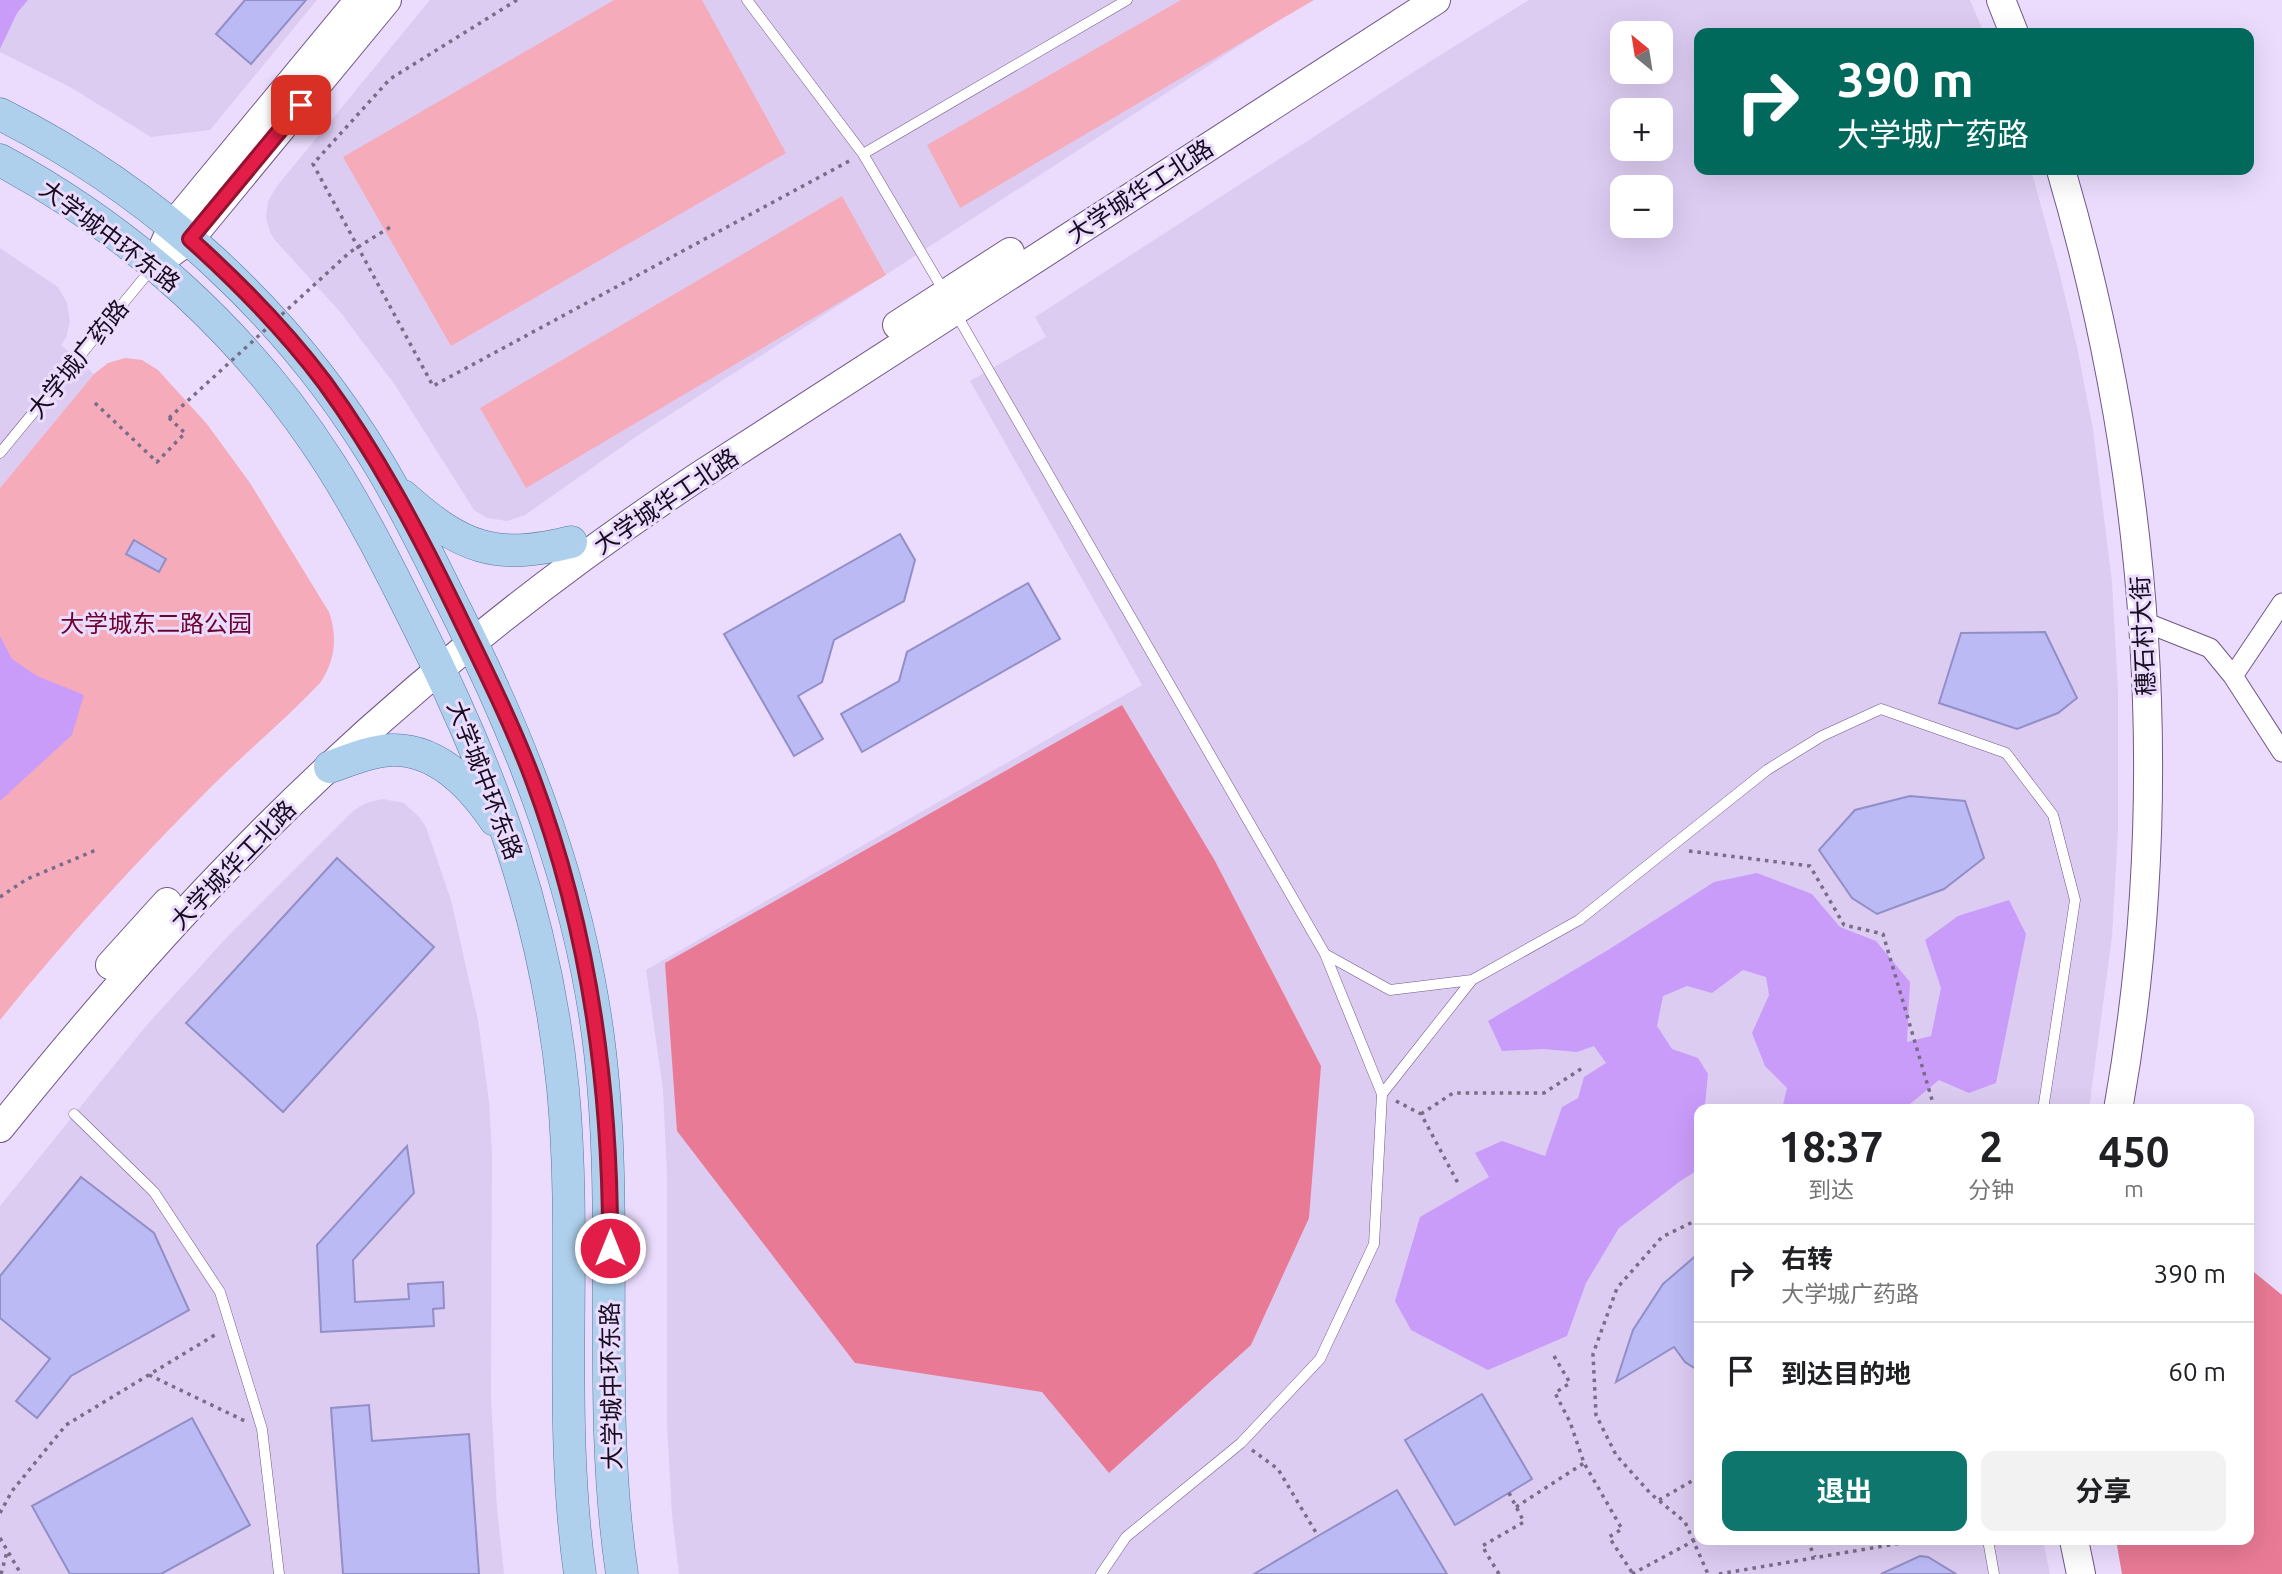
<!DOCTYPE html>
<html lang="zh">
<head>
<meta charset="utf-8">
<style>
  body { margin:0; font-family:Ubuntu,"Noto Sans SC",sans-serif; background:#f2f2f2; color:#202124; height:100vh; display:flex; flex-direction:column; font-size:26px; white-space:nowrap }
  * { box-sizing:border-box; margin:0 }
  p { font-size:23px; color:#757577 }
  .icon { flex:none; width:38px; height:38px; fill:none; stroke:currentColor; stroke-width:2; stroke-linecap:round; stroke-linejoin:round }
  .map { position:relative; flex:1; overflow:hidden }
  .panel { position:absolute; left:1694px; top:1104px; width:560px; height:441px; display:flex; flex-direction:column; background:#fff; border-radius:14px; box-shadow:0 7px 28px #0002 }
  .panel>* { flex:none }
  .top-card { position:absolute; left:1694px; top:28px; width:560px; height:147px; border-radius:14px; box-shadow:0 7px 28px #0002; background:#00695c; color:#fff; overflow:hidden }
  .needle { width:46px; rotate:330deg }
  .fabs { position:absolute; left:1610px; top:21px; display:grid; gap:14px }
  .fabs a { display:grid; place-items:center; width:63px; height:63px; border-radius:14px; background:#fff; box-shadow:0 7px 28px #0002; font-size:35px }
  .pin { position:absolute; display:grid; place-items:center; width:60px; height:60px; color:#fff; margin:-30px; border-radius:14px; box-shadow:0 4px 10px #0006 }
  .me { position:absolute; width:77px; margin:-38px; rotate:0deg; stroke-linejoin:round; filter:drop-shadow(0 0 5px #0008) }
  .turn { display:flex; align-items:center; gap:24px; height:147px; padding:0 28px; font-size:32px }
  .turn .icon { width:91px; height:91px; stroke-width:2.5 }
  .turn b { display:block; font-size:49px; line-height:60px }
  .eta { display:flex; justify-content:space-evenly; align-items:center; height:119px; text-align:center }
  .eta b { font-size:42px; font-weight:700; line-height:49px }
  .primary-button { display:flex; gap:14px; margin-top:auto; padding:14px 28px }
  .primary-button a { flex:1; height:80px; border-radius:14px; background:#0f766e; color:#fff; font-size:28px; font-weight:700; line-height:80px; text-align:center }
  .primary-button a+a { background:#f2f2f2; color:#202124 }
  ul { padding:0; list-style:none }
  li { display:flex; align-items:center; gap:21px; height:98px; padding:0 28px; border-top:2px solid #e0e0e0 }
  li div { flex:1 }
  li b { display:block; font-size:26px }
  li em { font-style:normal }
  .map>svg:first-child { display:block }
</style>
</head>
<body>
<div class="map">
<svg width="2282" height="1574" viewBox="0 0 2282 1574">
  <rect width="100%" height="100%" fill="#ebdcfe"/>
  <path fill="#ddccf2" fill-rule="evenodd" d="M 0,0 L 317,0 L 210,130 L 151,137 L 70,87 L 0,52 Z
    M 430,0 L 1310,0 L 643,432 L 525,515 L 507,521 L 487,518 L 474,510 L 395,385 L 341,313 L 274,239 L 270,232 L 266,217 L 268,201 L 277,186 Z
    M 1529,0 L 1970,0 L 1984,33 L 1699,33 L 1699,170 L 2031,170 L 2059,271 L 2077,347 L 2093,429 L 2112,582 L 2118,690 L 2118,832 L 2112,937 L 2089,1109 L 1699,1110 L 1699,1540 L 2043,1540 L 2050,1574 L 679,1574 L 672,1515 L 667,1425 L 667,1175 L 663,1090 L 646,970 L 1142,685 L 970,381 L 1046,337 L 1035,317 L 1429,62 ZM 1622,33 L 1661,33 L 1661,72 L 1622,72 ZM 1622,110 L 1661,110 L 1661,149 L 1622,149 ZM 1622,187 L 1661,187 L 1661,226 L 1622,226 Z
    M 0,248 L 58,287 L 67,303 L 70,322 L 66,338 L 61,345 L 94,374 L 0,488 Z
    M 383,799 L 404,803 L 419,817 L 426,827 L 451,900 L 478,1020 L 489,1101 L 492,1153 L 491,1398 L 497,1507 L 504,1574 L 0,1574 L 0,1206 L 146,1026 L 228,936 L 353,811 L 366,803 Z"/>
  <path fill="#f6abbb" d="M 614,0 L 702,0 L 786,153 L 451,346 L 343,157 Z
    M 1181,0 L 1314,0 L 960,208 L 927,145 Z
    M 842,196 L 886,275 L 526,488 L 480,408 Z
    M 125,358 L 142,360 L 158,370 L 207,424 L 250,483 L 329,612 C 338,637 335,661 320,683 C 286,719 247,751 212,786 C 137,861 66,938 0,1020 L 0,488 L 94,374 L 108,363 Z"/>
  <path fill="#e97a95" d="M 1122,705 L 1215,861 L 1321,1066 L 1309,1218 L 1251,1345 L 1109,1473 L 1042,1392 L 855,1363 L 677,1131 L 665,963 Z
    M 2249,1268 L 2282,1295 L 2282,1574 L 2122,1574 L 2116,1540 L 2249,1540 Z"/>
  <path fill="#c99cfa" d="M 0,0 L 28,0 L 17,13 L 0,49 Z
    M 0,636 L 12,659 L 37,676 L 84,695 L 72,735 L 0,801 Z
    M 1757,873 L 1812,894 L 1840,927 L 1876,941 L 1910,982 L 1907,1042 L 1931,1036 L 1941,988 L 1925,940 L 1958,916 L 2009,900 L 2026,934 L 1996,1083 L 1969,1093 L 1939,1080 L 1904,1109 L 1782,1109 L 1787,1088 L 1765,1066 L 1752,1033 L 1769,995 L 1766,977 L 1743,970 L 1712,993 L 1687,986 L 1663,996 L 1657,1026 L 1672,1049 L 1698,1058 L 1708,1074 L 1705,1105 L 1709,1109 L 1699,1110 L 1699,1169 L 1679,1182 L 1619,1228 L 1586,1283 L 1567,1336 L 1488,1370 L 1411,1330 L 1395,1301 L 1420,1217 L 1489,1177 L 1475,1153 L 1502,1141 L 1545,1156 L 1562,1107 L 1578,1098 L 1584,1077 L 1606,1063 L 1594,1046 L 1577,1052 L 1543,1049 L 1502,1051 L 1488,1021 L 1608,950 L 1714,882 Z"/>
  <path fill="#bcbaf5" stroke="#918fc6" stroke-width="2" d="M 245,0 L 306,0 L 251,64 L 216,34 Z
    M 900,534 L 915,560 L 904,601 L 834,640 L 822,682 L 798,696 L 823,739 L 794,756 L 724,634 Z
    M 134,540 L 166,559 L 159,572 L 126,554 Z
    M 1028,583 L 1060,639 L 862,752 L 841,714 L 899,681 L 907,652 Z
    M 2045,632 L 2077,698 L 2058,713 L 2017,729 L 1939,703 L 1961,633 Z
    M 1910,796 L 1965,801 L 1984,858 L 1944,889 L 1877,914 L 1852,898 L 1819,850 L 1855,810 Z
    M 337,858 L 434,947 L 283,1112 L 186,1023 Z
    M 407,1146 L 414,1193 L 353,1260 L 355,1302 L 409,1299 L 408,1284 L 443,1282 L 444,1308 L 433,1309 L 434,1326 L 321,1332 L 317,1245 Z
    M 81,1177 L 154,1233 L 189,1310 L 71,1376 L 37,1418 L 16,1401 L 50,1359 L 0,1318 L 0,1276 Z
    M 1699,1253 L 1699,1371 L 1685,1362 L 1674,1347 L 1616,1382 L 1633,1330 L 1663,1284 Z
    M 1482,1394 L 1532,1479 L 1455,1525 L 1405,1440 Z
    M 369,1405 L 372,1441 L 469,1434 L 479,1574 L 343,1574 L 331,1408 Z
    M 192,1418 L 250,1525 L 161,1574 L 70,1574 L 32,1506 Z
    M 1397,1490 L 1447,1574 L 1254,1574 L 1318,1536 Z
    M 1920,1556 L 1928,1557 L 1956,1574 L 1881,1574 Z"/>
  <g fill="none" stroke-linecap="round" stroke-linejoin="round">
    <defs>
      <path id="lane" d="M 747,0 L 863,154 L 945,293
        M 863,154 L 1127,0
        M 955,312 L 1325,954 L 1382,1094
        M 0,453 L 153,267
        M 1325,954 L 1390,990 L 1472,980
        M 74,1114 L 154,1192 L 220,1292 L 262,1429 L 279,1574
        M 1988,1540 L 1994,1574
        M 1101,1574 L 1126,1537 L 1241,1443 L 1320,1359 L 1374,1244 L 1382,1094 L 1472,980 L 1579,920 L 1767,770 L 1822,736 L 1881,709 L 2006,753 L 2053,815 L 2075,900 L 2043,1110"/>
      <path id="street" d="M 2282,603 L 2233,676 L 2282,752
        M 2152,625 L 2210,648 L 2233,676"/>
      <path id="secondary" d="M 2001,0 L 2014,33
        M 2061,170 C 2150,474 2174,796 2118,1110
        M 164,245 L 173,225 L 359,0
        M 156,264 L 190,239 L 387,0
        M 897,325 L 1010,252
        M 110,965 L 167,902
        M 0,1128 C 71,1040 143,955 222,873 C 364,724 525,592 696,478 L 1436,0
        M 2074,1540 L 2081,1574"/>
      <path id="primary" d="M 0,114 C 156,192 289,314 379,464 C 408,512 432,563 457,613 C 527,752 582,897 600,1052 C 620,1226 596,1401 622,1574
        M 0,160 C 134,232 248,336 330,464 C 363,516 391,572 419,628 C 495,779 546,919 563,1089 C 578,1250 557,1413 580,1574
        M 403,496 C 461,548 495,561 571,542
        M 330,767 C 350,760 371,751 392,750 C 437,749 472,786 495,820"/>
    </defs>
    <use href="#lane" stroke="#705889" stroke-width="11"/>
    <use href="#street" stroke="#705889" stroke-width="21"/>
    <use href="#secondary" stroke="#705889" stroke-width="30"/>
    <use href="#primary" stroke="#56779d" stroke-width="33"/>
    <path stroke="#786c86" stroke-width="3.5" stroke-dasharray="3.5 5" stroke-linecap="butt" d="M 517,0 L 390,79 L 313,164 L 433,386 L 851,160
      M 95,403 L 157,462 L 185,433 L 169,418
      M 1689,851 L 1810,866 L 1844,925 L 1883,934 L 1935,1110
      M 0,897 L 27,879 L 96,850
      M 1396,1101 L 1421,1114 L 1459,1185
      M 1421,1114 L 1453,1093 L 1544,1093 L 1584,1067
      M 1699,1219 L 1662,1237 L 1617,1288 L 1593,1354 L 1596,1415 L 1616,1455 L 1651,1494 L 1685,1522 L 1708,1574
      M 1554,1356 L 1570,1383 L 1555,1393 L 1570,1422 L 1584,1463 L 1622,1529 L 1609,1537 L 1633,1574
      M 149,1375 L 245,1421
      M 1252,1450 L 1278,1469 L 1318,1536
      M 1659,1500 L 1699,1477
      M 1516,1507 L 1584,1463
      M 0,1513 L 12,1491 L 66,1425 L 218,1333
      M 0,1538 L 21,1574
      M 1807,1540 L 1815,1557
      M 1,1574 L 7,1552
      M 1499,1574 L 1482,1546 L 1524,1522 L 1509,1493
      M 1632,1574 L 1699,1538
      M 1719,1574 L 1919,1540"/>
    <use href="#lane" stroke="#fff" stroke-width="10"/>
    <use href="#street" stroke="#fff" stroke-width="19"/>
    <use href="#secondary" stroke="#fff" stroke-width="28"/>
    <use href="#primary" stroke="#aed0ed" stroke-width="32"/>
    <path stroke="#786c86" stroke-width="3.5" stroke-dasharray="3.5 5" stroke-linecap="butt" d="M 169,418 L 350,252 L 392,226"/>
  </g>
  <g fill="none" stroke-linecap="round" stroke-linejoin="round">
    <defs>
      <path id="route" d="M 301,105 L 190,239 C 239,283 286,331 325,383 C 376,453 417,530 455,608 C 482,664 510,719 532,777 C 589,928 611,1087 610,1248"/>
    </defs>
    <use href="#route" stroke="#92132f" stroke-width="18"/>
    <use href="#route" stroke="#e11d48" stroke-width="12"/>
  </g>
  <g text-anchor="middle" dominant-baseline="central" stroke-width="6" stroke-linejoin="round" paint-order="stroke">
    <g font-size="24" fill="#160c1f" stroke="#ebdcfe">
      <text transform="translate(1140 191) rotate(-33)">大学城华工北路</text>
      <text transform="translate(110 236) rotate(37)">大学城中环东路</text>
      <text transform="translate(78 359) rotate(-51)">大学城广药路</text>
      <text transform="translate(666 501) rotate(-34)">大学城华工北路</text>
      <text transform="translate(2143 636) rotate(-93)">穗石村大街</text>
      <text transform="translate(485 780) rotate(69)">大学城中环东路</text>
      <text transform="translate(233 865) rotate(-46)">大学城华工北路</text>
      <text transform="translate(611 1386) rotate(-91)">大学城中环东路</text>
    </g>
    <g font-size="24" fill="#6b022d" stroke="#ebdcfe">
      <text x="156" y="623">大学城东二路公园</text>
    </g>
  </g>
</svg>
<div class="fabs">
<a><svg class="needle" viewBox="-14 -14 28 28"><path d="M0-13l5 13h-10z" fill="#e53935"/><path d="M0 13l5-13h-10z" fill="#757577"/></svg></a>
<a>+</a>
<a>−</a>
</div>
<div class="pin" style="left:301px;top:105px;background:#d93025"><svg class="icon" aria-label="arrive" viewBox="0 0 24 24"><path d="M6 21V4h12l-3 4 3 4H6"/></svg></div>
<svg class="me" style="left:610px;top:1248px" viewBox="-20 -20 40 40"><circle r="17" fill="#e11d48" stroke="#fff" stroke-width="3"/><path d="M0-11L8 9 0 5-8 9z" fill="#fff"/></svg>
<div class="top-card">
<div class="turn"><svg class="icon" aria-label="right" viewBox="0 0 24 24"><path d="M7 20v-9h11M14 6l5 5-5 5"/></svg><div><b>390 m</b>大学城广药路</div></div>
</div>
<section class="panel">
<div class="eta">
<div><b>18:37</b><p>到达</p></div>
<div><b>2</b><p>分钟</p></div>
<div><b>450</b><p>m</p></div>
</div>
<ul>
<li><svg class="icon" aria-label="right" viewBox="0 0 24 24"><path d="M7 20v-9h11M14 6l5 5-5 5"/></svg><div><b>右转</b><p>大学城广药路</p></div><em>390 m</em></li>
<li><svg class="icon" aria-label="arrive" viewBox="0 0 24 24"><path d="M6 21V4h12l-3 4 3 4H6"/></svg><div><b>到达目的地</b></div><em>60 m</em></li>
</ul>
<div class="primary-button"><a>退出</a><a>分享</a></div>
</section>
</div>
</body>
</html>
